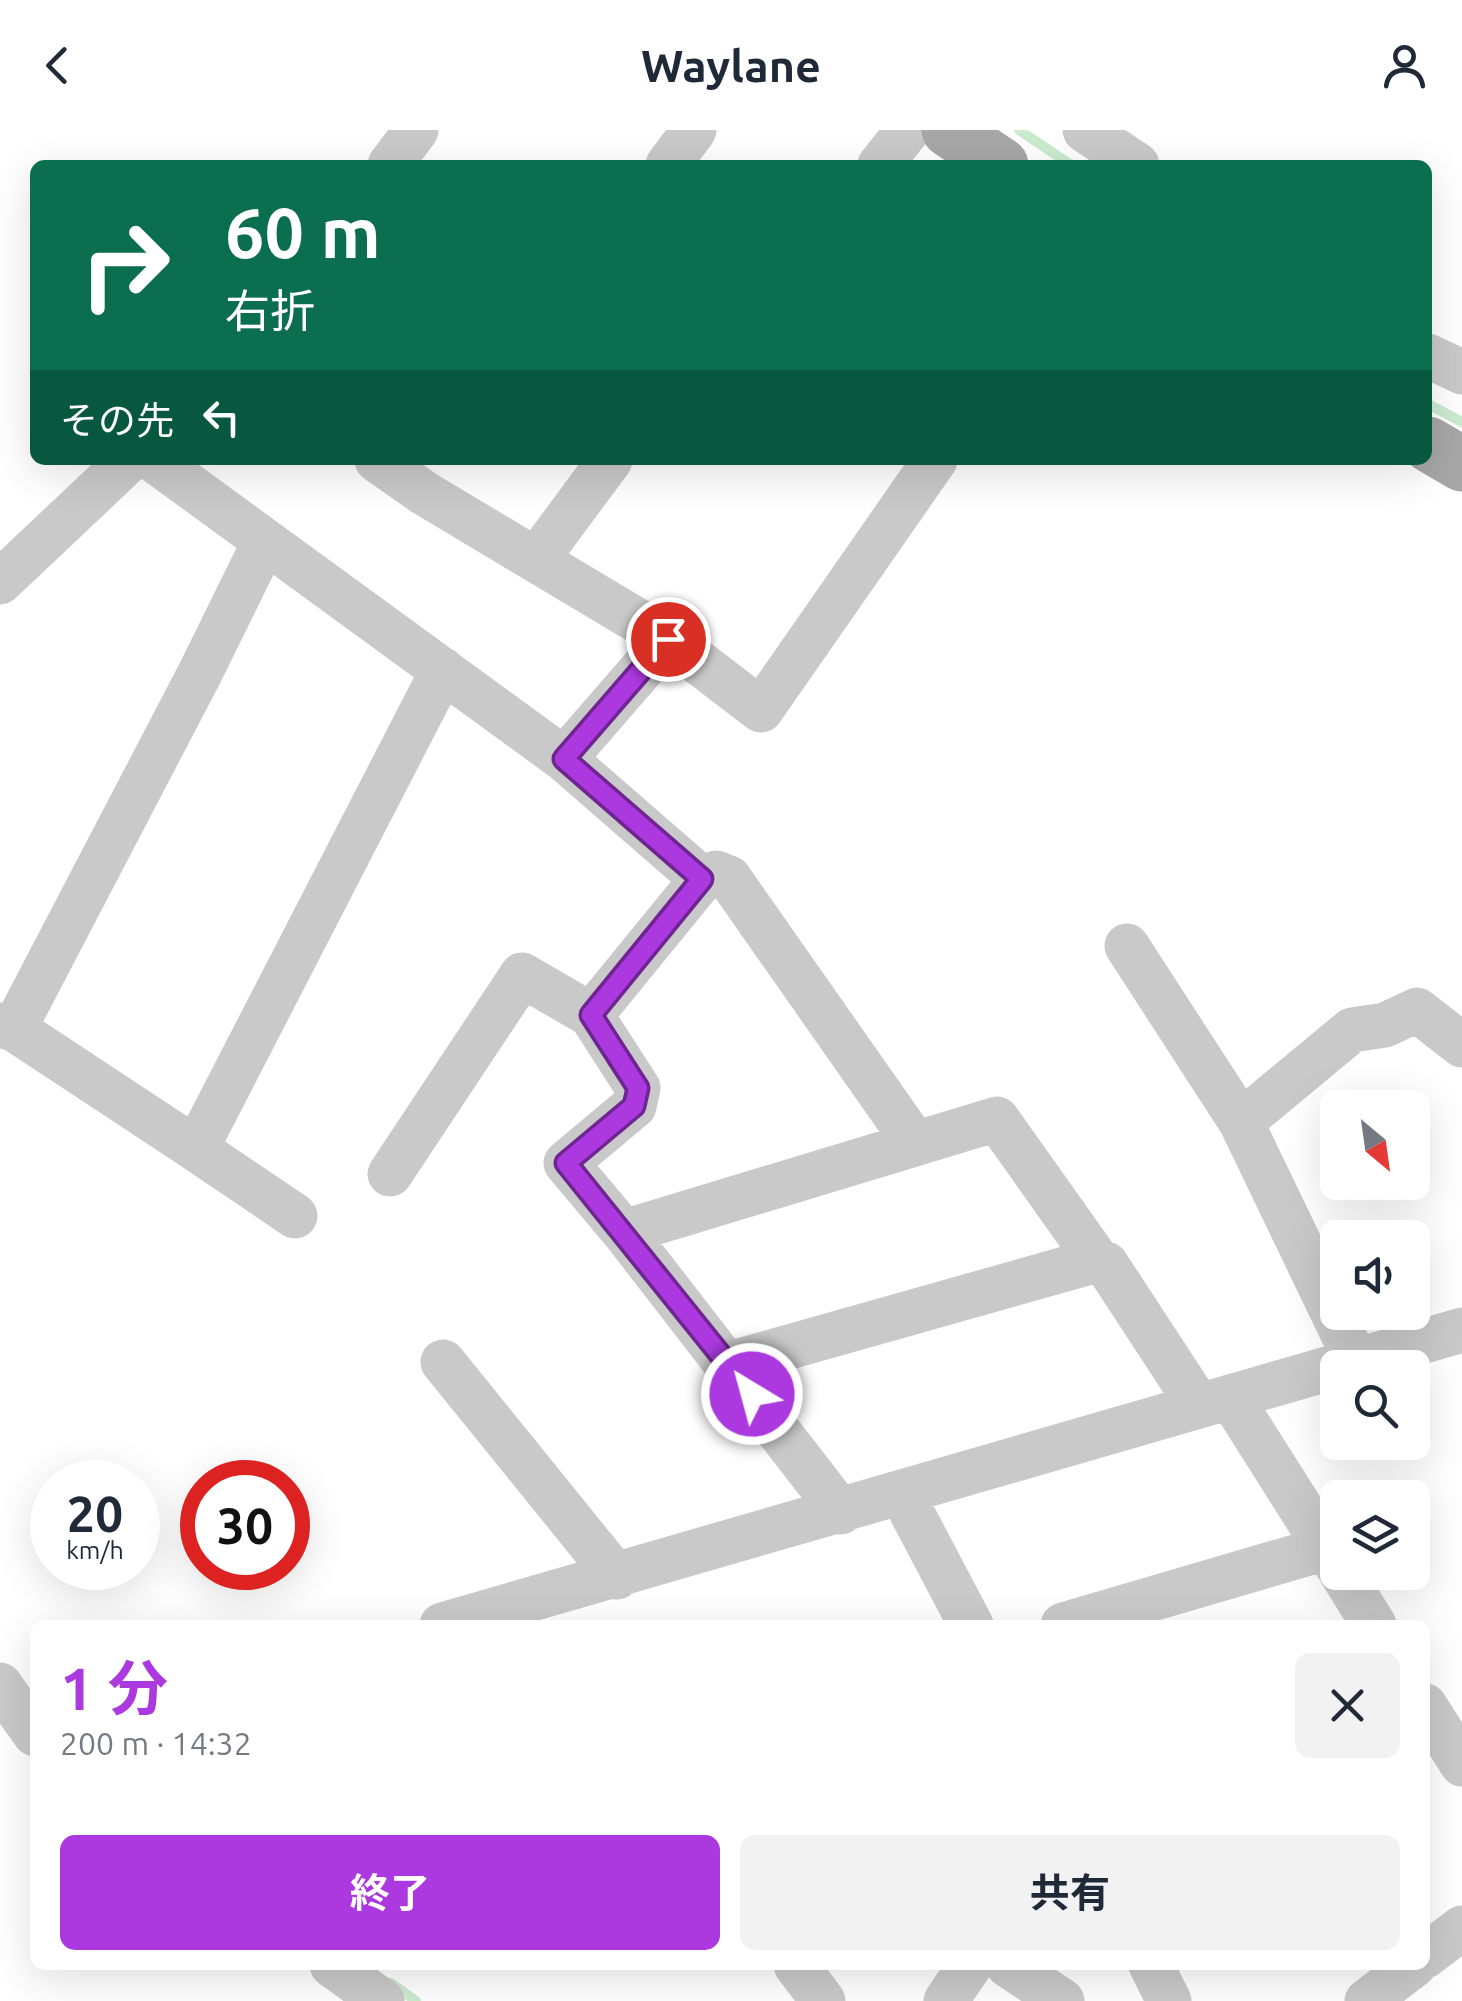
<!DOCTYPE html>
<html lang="ja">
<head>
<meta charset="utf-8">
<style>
  body { margin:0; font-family:Ubuntu,"Noto Sans JP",sans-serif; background:#f2f2f3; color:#1f2937; height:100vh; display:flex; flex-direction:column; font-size:38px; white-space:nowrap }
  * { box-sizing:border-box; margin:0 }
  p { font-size:32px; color:#747a83 }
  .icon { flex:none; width:55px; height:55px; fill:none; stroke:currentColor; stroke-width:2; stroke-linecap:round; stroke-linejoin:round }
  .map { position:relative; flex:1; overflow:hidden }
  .details { position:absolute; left:30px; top:1490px; width:1400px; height:350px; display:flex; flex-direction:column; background:#fff; border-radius:15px; box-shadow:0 10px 40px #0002 }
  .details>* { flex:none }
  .guide { position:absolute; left:30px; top:30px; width:1402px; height:305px; border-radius:15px; box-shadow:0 10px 40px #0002; background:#0b6e4f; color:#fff; overflow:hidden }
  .needle { width:65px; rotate:151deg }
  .fabs { position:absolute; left:1320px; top:960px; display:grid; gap:20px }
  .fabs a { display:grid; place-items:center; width:110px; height:110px; border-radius:15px; background:#fff; box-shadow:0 10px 40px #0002; font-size:50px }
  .speed { position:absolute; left:30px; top:1330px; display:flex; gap:20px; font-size:50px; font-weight:700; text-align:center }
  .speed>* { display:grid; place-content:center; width:130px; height:130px; border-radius:50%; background:#fff; box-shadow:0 10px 40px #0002; line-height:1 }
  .speed small { font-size:25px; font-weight:400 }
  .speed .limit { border:15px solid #d22; background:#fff; color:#111 }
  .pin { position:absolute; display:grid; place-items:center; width:85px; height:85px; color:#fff; margin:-42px; border:5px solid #fff; border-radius:50%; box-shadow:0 2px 10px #0007 }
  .me { position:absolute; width:110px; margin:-55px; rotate:323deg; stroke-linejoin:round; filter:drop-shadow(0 0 8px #0008) }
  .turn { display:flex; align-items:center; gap:35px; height:210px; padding:0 30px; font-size:45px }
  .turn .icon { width:130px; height:130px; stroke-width:2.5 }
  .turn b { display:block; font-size:70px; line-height:85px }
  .then { display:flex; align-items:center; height:95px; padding:0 30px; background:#0003; gap:20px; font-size:38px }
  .round { display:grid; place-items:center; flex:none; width:105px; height:105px; border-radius:15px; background:#f2f2f3 }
  .headline { display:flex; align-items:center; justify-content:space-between; height:170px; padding:0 30px }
  h1 { font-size:60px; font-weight:700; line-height:75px; color:#ab39df }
  .button { display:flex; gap:20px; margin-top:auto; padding:20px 30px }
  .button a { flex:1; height:115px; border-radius:15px; background:#ab39df; color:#fff; font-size:40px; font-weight:700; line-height:115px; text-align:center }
  .button a+a { background:#f2f2f3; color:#1f2937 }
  header { display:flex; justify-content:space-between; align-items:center; height:130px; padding:0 30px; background:#fff; font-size:45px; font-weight:700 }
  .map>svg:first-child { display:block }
</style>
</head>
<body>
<header><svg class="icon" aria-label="back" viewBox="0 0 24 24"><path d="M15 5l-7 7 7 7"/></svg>Waylane<svg class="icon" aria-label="person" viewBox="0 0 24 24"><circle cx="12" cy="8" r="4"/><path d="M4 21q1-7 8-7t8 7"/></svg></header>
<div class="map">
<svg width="1462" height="1871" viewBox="0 0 1462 1871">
  <rect width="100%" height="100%" fill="#fff"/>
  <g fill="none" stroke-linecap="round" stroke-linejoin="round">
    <path stroke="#cbebcf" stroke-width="10" d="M 1019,0 L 1071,35
      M 1428,274 L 1462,292
      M 391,1853 L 416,1871"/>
    <path stroke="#c9c9c9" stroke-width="45" d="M 1085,0 L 1137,35
      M 390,35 L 416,0
      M 668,35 L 694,0
      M 880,35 L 908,0
      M 1428,226 L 1462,242
      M 154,330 L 564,629 L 702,749 L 716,743 L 729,748 L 914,1012
      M 377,330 L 424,363 L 668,509 L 761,580 L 935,330
      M 536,430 L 610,330
      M 0,452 L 129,330
      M 564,629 L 668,509
      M 1127,816 L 1241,992 L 1356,1231
      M 0,895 L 14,899 L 196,1019 L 443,540
      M 14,899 L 200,543 L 265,411
      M 1241,992 L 1352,900 L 1385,895 L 1417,880 L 1462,915
      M 196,1019 L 295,1086
      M 390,1044 L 522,845 L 591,885
      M 624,1102 L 566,1033 L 634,976 L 638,958 L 591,885 L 702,749
      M 443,1232 L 617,1447
      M 729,1234 L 1097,1130
      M 1231,1268 L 1338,1437
      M 902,1364 L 971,1495
      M 841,1382 L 624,1102 L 997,989 L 1097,1130 L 1106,1134 L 1199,1276
      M 1341,1442 L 1374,1495
      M 442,1495 L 1462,1200
      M 1063,1495 L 1326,1418
      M 0,1555 L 35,1604
      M 1425,1576 L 1462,1634
      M 1425,1826 L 1462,1798
      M 332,1835 L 382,1871
      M 796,1835 L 823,1871
      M 1008,1835 L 1062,1871
      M 1151,1835 L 1169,1871
      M 946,1871 L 970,1835
      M 1367,1871 L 1414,1835"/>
    <path stroke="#a7a7a7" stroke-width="55" d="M 949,0 L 1001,35
      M 1428,314 L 1462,334"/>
  </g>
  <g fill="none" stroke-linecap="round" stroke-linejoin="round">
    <defs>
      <path id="route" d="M 668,509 L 564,629 L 702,749 L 591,885 L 638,958 L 634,976 L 566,1033 L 752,1264"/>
    </defs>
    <use href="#route" stroke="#6f2591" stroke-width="25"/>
    <use href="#route" stroke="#ab39df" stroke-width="18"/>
  </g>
</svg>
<div class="fabs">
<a><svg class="needle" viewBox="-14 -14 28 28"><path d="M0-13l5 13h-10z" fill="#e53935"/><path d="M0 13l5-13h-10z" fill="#747a83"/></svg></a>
<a><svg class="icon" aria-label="sound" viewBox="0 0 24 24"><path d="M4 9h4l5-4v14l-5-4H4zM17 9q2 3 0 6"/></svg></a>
<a><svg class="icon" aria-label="search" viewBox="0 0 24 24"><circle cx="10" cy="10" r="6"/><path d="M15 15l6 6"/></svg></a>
<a><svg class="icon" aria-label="layers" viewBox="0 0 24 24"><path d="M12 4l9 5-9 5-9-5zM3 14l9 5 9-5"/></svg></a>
</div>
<div class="speed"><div>20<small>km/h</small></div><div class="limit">30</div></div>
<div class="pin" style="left:668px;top:509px;background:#d93025"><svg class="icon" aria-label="arrive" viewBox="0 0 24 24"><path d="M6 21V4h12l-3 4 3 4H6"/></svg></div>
<svg class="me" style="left:752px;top:1264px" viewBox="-20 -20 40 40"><circle r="17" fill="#ab39df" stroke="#fff" stroke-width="3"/><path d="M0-11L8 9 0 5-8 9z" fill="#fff"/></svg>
<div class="guide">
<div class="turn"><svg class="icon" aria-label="right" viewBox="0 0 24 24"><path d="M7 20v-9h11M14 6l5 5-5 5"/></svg><div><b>60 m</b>右折</div></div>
<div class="then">その先<svg class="icon" aria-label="left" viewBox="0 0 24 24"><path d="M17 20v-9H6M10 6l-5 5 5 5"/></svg></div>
</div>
<section class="details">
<div class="headline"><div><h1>1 分</h1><p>200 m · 14:32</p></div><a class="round"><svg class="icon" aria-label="close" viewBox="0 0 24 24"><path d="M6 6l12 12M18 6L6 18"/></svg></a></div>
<div class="button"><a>終了</a><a>共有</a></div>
</section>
</div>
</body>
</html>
